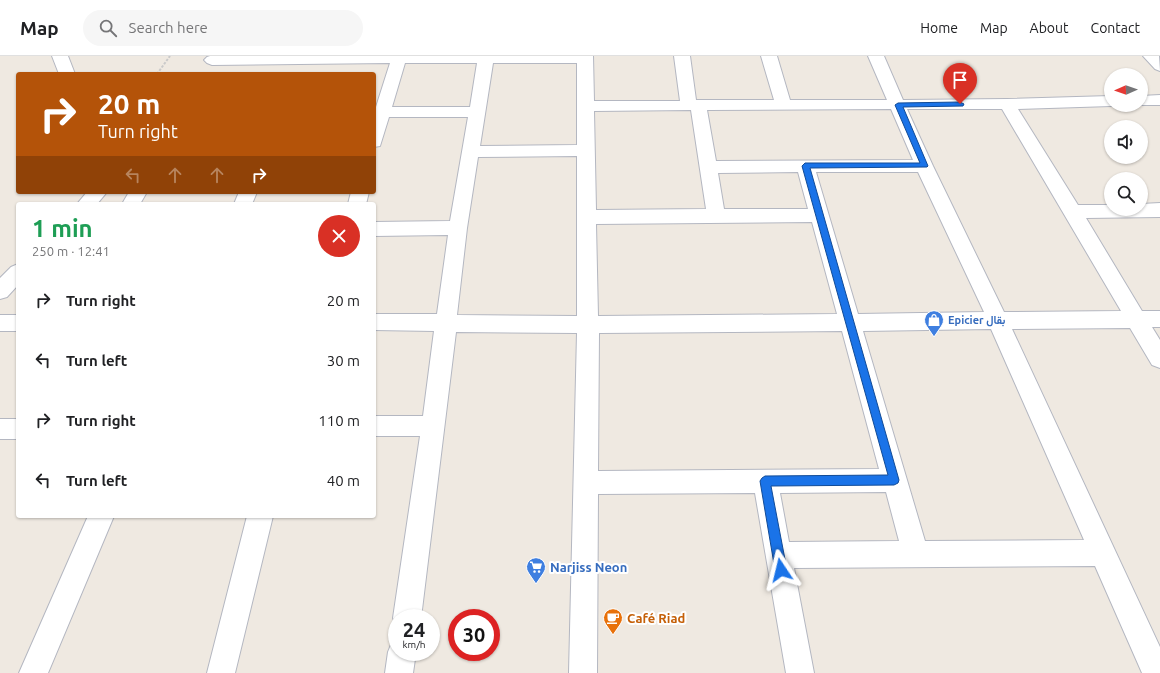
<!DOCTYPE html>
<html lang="en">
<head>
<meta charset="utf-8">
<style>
  body { margin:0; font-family:Ubuntu,Vazirmatn,sans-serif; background:#f6f6f6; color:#202124; height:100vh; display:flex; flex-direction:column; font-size:15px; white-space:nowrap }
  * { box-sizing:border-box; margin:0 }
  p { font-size:13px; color:#757577 }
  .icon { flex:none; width:22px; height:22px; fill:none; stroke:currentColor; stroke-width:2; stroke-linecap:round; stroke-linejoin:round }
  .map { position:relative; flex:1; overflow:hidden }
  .details { position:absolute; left:16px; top:146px; width:360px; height:316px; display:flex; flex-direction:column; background:#fff; border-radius:4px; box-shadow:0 1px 3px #0004 }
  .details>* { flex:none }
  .banner { position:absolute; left:16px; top:16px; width:360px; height:122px; border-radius:4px; box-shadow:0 1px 3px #0004; background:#b45309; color:#fff; overflow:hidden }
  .needle { width:26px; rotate:268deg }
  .buttons { position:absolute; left:1104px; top:12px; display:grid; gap:8px }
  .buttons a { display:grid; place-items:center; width:44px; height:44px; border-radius:50%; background:#fff; box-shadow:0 1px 3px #0004; font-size:20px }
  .speed { position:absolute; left:388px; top:553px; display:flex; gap:8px; font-size:20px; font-weight:700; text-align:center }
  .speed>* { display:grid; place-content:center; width:52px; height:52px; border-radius:50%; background:#fff; box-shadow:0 1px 3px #0004; line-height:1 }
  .speed small { font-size:10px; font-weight:400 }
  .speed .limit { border:6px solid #d22; background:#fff; color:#111 }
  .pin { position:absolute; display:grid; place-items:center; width:34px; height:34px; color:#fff; margin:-41px -17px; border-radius:50% 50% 50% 0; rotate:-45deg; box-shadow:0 0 4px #0007 }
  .pin .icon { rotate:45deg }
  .me { position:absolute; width:44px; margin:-22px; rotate:350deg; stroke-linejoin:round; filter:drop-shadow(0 0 3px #0008) }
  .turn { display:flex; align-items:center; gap:14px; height:84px; padding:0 16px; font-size:18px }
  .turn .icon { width:52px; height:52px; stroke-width:2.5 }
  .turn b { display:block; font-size:28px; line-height:34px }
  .lanes { display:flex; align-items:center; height:38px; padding:0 16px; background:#0003; justify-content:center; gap:20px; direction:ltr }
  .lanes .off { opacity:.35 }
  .round { display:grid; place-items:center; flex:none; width:42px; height:42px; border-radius:21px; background:#f6f6f6 }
  .overview { display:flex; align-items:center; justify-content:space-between; height:68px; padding:0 16px }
  h1 { font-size:24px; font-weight:700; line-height:30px; color:#1e9e55 }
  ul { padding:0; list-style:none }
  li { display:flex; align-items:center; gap:12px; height:60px; padding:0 16px }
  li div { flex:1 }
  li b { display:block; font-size:15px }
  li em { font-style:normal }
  header { display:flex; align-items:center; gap:24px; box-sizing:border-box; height:56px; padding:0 20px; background:#fff; border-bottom:1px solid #e0e0e0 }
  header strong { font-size:19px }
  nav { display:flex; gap:22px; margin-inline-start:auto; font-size:14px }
  .search { width:280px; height:36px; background:#f6f6f6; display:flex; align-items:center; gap:10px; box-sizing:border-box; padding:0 14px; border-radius:22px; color:#757577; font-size:15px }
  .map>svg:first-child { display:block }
</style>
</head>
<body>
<header>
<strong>Map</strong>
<div class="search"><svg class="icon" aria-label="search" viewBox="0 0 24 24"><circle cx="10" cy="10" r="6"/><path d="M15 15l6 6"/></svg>Search here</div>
<nav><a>Home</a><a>Map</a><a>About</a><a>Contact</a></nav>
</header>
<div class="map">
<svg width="1160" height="617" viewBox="0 0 1160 617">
  <rect width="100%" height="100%" fill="#efe9e1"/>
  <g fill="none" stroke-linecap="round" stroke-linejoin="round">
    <defs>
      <path id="minor" d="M 52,0 L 68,0 L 75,18 L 59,18 Z
        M 210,0 L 593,0 L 594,45 L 680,45 L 674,0 L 690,0 L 696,44 L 774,44 L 761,0 L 777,0 L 790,44 L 887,44 L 868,0 L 884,0 L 903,44 L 1007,43 L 1111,40 L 1111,49 L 1115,49 L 1111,50 L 1018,53 L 1078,149 L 1111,149 L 1111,153 L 1141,153 L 1141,148 L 1160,147 L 1160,161 L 1086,162 L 1142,255 L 1160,255 L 1160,271 L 1152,271 L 1160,284 L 1160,312 L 1152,309 L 1130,272 L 1012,273 L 1160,591 L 1160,617 L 1142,617 L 1095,510 L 794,512 L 814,617 L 786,617 L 755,437 L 598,438 L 597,617 L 569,617 L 577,277 L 456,276 L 421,562 L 397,562 L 397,571 L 393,562 L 420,380 L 374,380 L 374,360 L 423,360 L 434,275 L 374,274 L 374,258 L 437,258 L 448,179 L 374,180 L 374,166 L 450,165 L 468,61 L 389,61 L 380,90 L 374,91 L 374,51 L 376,51 L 390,7 L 212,9 L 207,7 L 204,4 L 207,1 ZM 405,7 L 477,7 L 470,51 L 392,51 ZM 493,7 L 577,7 L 577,89 L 480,90 ZM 891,53 L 913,104 L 716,105 L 707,54 ZM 907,53 L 1002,53 L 1121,255 L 1004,256 L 933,110 ZM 691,54 L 706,153 L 596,154 L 594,55 ZM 577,100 L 577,260 L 457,259 L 467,172 L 478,101 ZM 798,116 L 808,153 L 724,153 L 718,117 ZM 816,116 L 918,116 L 984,256 L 858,258 ZM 812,166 L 837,258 L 598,260 L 596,168 ZM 991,273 L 1084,484 L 925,485 L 863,275 ZM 842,275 L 879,413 L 598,415 L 599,277 ZM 886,436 L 899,485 L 789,486 L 780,437 Z
        M 1143,0 L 1159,0 L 1160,15 L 1155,13 Z
        M 1160,39 L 1160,49 L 1137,49 L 1141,49 L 1141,40 Z
        M 87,136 L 107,136 L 97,148 L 77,148 Z
        M 129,136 L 147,136 L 140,148 L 122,148 Z
        M 239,136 L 257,136 L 252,148 L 234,148 Z
        M 351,136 L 369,136 L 366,148 L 348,148 Z
        M 18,208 L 18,229 L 7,241 L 0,243 L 0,222 L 11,211 Z
        M 0,259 L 18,259 L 18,275 L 0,275 Z
        M 0,363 L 18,363 L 18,383 L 0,383 Z
        M 88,460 L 114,460 L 48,617 L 19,617 Z
        M 247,460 L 273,460 L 235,617 L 207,617 Z
        M 397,584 L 397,596 L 416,596 L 413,617 L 385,617 L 388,596 L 392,586 Z"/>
    </defs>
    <use href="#minor" stroke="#b4b7c1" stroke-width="2"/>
    <path stroke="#c9c9c9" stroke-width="2" stroke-dasharray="2.5 1.5" stroke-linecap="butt" d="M 157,18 L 170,0"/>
    <use href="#minor" fill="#fff" fill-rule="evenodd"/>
  </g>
  <path fill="#1a73e8" stroke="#114b97" d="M 960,46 L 964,48 L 963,50 L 903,51 L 928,110 L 927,111 L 810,112 L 899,424 L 898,427 L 894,429 L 771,430 L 787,514 L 785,518 L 781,520 L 777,518 L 775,514 L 760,425 L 762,422 L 765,420 L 888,419 L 802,110 L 805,107 L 920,107 L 895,49 L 898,47 Z"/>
  <defs>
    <symbol id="shop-pin" viewBox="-11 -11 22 30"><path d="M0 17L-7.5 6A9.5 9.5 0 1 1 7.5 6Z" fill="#3f7fe0" stroke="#fff"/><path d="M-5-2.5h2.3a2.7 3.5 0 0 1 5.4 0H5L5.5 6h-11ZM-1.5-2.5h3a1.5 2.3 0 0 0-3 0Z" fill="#fff"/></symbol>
    <symbol id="supermarket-pin" viewBox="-11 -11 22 30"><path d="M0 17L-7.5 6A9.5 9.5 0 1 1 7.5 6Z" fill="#3f7fe0" stroke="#fff"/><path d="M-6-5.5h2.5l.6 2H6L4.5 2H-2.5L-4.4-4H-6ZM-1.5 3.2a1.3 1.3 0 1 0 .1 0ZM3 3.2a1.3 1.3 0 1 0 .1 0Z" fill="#fff"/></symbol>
    <symbol id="cafe-pin" viewBox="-11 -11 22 30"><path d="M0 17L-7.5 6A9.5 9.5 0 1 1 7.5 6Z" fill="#e8710a" stroke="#fff"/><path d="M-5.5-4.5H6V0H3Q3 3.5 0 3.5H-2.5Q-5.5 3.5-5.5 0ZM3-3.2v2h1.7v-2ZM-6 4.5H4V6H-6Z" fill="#fff"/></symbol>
  </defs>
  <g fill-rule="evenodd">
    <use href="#shop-pin" x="923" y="253" width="22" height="30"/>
    <use href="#supermarket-pin" x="525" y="500" width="22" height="30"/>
    <use href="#cafe-pin" x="602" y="551" width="22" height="30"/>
  </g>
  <g text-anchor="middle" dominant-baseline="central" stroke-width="4" stroke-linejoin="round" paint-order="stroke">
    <g font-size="11" font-weight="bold" fill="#366cbe" stroke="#fff" text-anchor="start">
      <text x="948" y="264">Epicier بقال</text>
    </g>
    <g font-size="13" font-weight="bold" fill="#366cbe" stroke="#fff" text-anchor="start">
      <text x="550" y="511">Narjiss Neon</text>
    </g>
    <g font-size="13" font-weight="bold" fill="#c56008" stroke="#fff" text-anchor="start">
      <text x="627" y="562">Café Riad</text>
    </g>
  </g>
</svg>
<div class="buttons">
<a><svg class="needle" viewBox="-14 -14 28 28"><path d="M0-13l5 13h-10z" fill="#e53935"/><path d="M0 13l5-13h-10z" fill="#757577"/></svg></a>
<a><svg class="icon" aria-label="sound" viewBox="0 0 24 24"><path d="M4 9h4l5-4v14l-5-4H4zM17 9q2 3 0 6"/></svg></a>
<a><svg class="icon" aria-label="search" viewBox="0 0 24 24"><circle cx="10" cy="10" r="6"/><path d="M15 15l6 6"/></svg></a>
</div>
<div class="speed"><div>24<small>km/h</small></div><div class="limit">30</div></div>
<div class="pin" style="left:960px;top:48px;background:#d93025"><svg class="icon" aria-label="arrive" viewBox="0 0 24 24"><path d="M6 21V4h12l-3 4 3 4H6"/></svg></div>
<svg class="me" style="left:781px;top:514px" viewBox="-20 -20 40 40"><path d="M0-17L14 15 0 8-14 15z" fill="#1a73e8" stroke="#fff" stroke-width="4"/></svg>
<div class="banner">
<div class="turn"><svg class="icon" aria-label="right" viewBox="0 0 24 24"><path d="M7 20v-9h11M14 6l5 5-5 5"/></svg><div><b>20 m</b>Turn right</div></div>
<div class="lanes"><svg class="icon off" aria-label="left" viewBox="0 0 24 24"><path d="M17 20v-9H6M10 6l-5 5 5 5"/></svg><svg class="icon off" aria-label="ahead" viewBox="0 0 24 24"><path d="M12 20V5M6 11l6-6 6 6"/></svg><svg class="icon off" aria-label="ahead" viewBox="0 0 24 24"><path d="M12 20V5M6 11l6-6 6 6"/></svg><svg class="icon" aria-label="right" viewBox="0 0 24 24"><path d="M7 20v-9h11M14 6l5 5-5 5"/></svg></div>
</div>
<section class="details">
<div class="overview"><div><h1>1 min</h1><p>250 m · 12:41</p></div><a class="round" style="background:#d93025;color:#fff"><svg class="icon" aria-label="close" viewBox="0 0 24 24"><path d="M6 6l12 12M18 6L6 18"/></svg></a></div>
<ul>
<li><svg class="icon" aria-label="right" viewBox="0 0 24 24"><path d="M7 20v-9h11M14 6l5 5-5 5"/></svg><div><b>Turn right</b></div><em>20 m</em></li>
<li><svg class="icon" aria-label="left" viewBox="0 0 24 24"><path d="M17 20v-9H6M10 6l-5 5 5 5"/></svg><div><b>Turn left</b></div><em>30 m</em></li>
<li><svg class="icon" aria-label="right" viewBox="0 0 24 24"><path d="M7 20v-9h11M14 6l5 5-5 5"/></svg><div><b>Turn right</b></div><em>110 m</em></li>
<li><svg class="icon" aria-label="left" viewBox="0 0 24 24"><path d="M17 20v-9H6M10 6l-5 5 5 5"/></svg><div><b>Turn left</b></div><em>40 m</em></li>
</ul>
</section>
</div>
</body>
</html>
